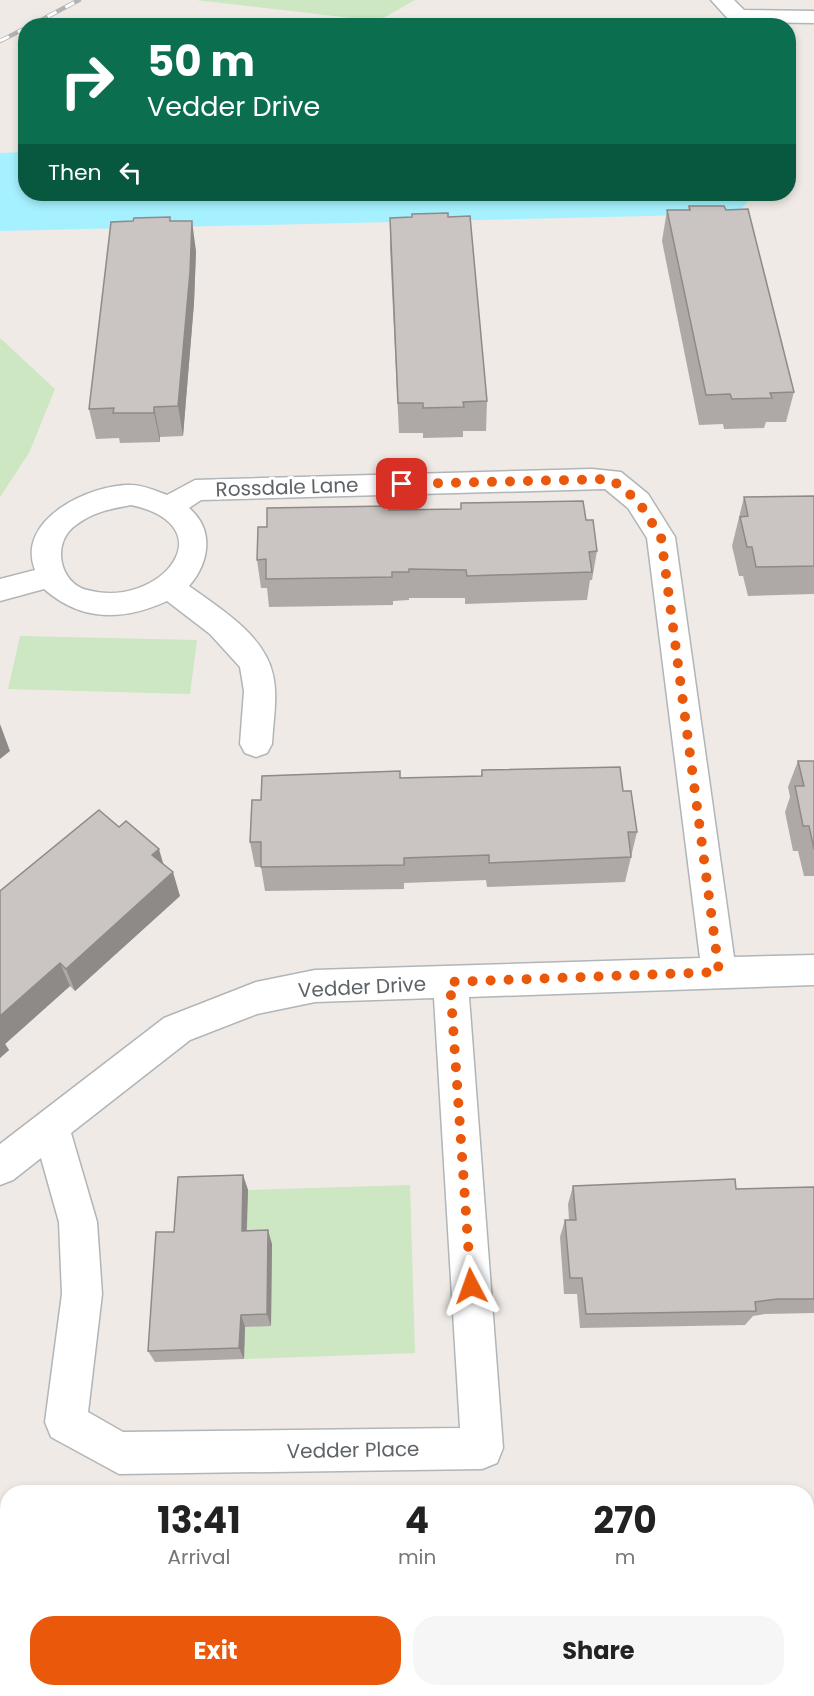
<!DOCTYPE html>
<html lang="en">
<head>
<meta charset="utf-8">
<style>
  body { margin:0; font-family:Poppins,sans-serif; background:#f6f6f6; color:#222; height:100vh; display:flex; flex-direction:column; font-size:22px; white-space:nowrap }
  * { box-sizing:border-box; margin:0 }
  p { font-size:20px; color:#767676 }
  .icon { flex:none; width:33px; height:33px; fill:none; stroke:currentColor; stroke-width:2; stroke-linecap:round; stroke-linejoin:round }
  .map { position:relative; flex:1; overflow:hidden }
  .details { position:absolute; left:0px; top:1485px; width:814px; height:212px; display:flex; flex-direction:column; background:#fff; border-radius:24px 24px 0 0; box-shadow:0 3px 9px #0003 }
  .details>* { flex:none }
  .hud { position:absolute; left:18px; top:18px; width:778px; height:183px; border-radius:24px; box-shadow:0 3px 9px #0003; background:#0b6e4f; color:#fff; overflow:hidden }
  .pin { position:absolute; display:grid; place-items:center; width:51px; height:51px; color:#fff; margin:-26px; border-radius:12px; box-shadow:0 3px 9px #0006 }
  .me { position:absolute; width:66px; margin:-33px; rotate:356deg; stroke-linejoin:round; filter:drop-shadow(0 0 4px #0008) }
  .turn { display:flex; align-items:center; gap:21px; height:126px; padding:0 30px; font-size:27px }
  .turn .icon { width:78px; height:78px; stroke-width:2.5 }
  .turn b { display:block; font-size:42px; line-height:51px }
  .then { display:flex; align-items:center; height:57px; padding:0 30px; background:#0003; gap:12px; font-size:22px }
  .eta { display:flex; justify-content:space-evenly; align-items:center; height:102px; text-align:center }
  .eta b { font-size:36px; font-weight:700; line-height:42px }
  .button { display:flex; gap:12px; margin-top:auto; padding:12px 30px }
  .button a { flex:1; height:69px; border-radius:24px; background:#ea580c; color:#fff; font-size:24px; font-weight:700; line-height:69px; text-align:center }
  .button a+a { background:#f6f6f6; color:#222 }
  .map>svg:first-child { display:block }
</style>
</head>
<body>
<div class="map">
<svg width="814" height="1696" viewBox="0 0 814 1696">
  <rect width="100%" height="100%" fill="#efeae5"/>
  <path fill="#cce7c2" d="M 196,0 L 415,0 L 378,21 Z
    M 0,338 L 55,389 L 29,453 L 0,497 Z
    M 20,636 L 197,640 L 190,694 L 8,689 Z
    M 410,1185 L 415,1353 L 244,1359 L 245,1327 L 271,1325 L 272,1244 L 246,1244 L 248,1190 Z"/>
  <path fill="#a6f1ff" d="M 25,152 L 26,194 L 754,194 L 737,214 L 0,231 L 0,153 Z"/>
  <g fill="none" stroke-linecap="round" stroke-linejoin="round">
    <defs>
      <path id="minor" d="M 711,0 L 734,0 L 744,10 L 814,11 L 814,23 L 738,22 L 730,21 Z
        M 592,469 L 621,472 L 648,494 L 675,537 L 734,957 L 814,955 L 814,985 L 469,997 L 503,1448 L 497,1463 L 482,1469 L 119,1474 L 51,1437 L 45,1422 L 62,1294 L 59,1222 L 41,1158 L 13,1180 L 0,1185 L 0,1144 L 164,1018 L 256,982 L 315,970 L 700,958 L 647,538 L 628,508 L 605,489 L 201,500 L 189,508 C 215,530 209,563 189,586 C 219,608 265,635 273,675 C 278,697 273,722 272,744 L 267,753 L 256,757 L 245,753 L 240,744 L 244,691 L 240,667 L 210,634 L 167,601 C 123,621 82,622 44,589 L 0,601 L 0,579 L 35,570 C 15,519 91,484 131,485 C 143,485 156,491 167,495 L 195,480 ZM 131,505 C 228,526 160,610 87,590 C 59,583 51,542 76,525 C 93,512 110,509 131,505 ZM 434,998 L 460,1428 L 123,1432 L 88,1412 L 102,1294 L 97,1222 L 71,1133 L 190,1040 L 257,1014 L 315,1002 Z"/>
    </defs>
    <use href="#minor" stroke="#b1b5b8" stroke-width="3"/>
    <use href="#minor" fill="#fff" fill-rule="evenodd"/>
    <defs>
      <path id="rail" d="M 30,26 L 79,0
        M 0,41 L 26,28"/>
    </defs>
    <use href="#rail" stroke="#b2b3b4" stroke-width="4.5"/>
    <use href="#rail" stroke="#fff" stroke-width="3" stroke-dasharray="10" stroke-linecap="butt"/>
  </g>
  <path fill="#aea9a7" d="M 689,206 L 794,392 L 786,422 L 766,422 L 764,428 L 724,429 L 723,424 L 699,425 L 662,241 L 667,210 L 688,210 Z
    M 448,217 L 487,401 L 486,431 L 463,431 L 463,437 L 423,438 L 423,433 L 399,433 L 390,248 L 390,218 Z
    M 171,221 L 196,251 L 194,303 L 183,436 L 160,437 L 160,442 L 120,443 L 119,438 L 96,439 L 89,409 Z
    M 814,496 L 814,594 L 748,596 L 743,576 L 739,576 L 732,546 L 744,497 Z
    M 389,510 L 586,520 L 597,551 L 592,580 L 590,580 L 587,600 L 465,604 L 465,598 L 409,598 L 409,600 L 393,601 L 393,605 L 269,607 L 267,588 L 261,588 L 257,560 L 267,527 Z
    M 798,761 L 814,761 L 814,876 L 804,876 L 798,851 L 793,851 L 785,812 L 790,797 L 788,787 Z
    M 482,770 L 623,791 L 637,832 L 625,882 L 487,887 L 486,880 L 404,883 L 404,889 L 265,891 L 261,867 L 255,867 L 250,842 L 261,800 L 481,776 Z
    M 163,864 L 180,896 L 75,991 L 70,986 L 5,1044 L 9,1050 L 0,1058 L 0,891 Z
    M 243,1175 L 248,1190 L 247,1230 L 272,1244 L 271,1326 L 245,1327 L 244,1359 L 155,1362 L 148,1351 L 174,1232 Z
    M 573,1186 L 736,1189 L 814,1187 L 814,1313 L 765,1314 L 753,1316 L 745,1325 L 580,1328 L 577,1294 L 564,1294 L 560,1237 L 565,1220 L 569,1220 L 568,1204 Z
    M 814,1539 L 814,1686 L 813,1686 L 814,1696 L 758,1696 L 757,1689 L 807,1689 Z
    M 611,1689 L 710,1689 L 710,1696 L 612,1696 Z"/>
  <path fill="#8d8a88" d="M 192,221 L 196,251 L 194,303 L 183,436 L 178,406 Z
    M 154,407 L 160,437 L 160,442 L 154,413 Z
    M 0,724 L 10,751 L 0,759 Z
    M 159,849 L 166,873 L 152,855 Z
    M 173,872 L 180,896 L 75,991 L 66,969 Z
    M 60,963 L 70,986 L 5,1044 L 9,1050 L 0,1058 L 0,1016 Z
    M 243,1175 L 248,1190 L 246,1244 L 242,1231 Z
    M 268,1230 L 272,1244 L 271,1326 L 267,1314 Z
    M 241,1315 L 245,1327 L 244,1359 L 239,1348 Z"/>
  <path fill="#cac5c2" stroke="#8d8a88" stroke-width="1.5" d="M 689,206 L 724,206 L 726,210 L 748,209 L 794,392 L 770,393 L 772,398 L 732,399 L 730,394 L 706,395 L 667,210 L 690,210 Z
    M 448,213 L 448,217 L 470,216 L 487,401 L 463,402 L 464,407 L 423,408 L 423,403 L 398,403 L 390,218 L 412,217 L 412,214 Z
    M 170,217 L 170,221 L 192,221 L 190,272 L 178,406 L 154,407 L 154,413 L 113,413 L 114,408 L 89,409 L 111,222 L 133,221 L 134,218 Z
    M 814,496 L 814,566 L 756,567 L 752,547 L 747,547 L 740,517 L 748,516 L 744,497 Z
    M 583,501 L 586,520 L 593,520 L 597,551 L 589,552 L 592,572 L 467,576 L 466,570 L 409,569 L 409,572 L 392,572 L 392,577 L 266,579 L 266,559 L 257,560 L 258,527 L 267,527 L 267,508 L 389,506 L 389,510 L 461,509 L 461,503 Z
    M 798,761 L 814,761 L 814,849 L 809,826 L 803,826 L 795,786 L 804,786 Z
    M 620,767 L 623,791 L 631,791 L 637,832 L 628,832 L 631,857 L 489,863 L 489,855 L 404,858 L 404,865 L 261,867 L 261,842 L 250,842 L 252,800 L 261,800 L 262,776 L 400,771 L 400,778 L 482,776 L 482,770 Z
    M 99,810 L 119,827 L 126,821 L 159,849 L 152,855 L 173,872 L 66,969 L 60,963 L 0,1016 L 0,891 Z
    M 243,1175 L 242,1231 L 268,1230 L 267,1314 L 241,1315 L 239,1348 L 148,1351 L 156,1232 L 174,1232 L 178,1177 Z
    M 735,1179 L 736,1189 L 814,1187 L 814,1299 L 777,1299 L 755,1302 L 756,1311 L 586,1314 L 582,1278 L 570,1278 L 565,1220 L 576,1220 L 573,1186 Z
    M 807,1539 L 814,1539 L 814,1685 L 813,1685 L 814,1696 L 771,1696 L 770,1689 L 807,1689 Z
    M 0,1601 L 8,1601 L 8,1689 L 503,1689 L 503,1696 L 0,1696 L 2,1677 L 0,1677 Z
    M 619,1689 L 710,1689 L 710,1696 L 620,1696 Z"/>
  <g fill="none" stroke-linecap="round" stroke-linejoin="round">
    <path stroke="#ea580c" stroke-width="10" stroke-dasharray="0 18" d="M 402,484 L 611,479 L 638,501 L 661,537 L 719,972 L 450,982 L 471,1286"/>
  </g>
  <g text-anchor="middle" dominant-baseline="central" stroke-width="6" stroke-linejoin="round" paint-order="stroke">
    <g font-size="20" fill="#5d6366" stroke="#fff">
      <text transform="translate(287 487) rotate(-2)">Rossdale Lane</text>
      <text transform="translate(362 987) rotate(-3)">Vedder Drive</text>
      <text transform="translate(353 1450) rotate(-1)">Vedder Place</text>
    </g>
  </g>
</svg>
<div class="pin" style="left:402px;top:484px;background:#d93025"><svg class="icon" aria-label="arrive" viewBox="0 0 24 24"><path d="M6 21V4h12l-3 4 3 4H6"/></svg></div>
<svg class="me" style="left:471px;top:1286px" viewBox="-20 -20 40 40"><path d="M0-17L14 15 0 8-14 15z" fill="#ea580c" stroke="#fff" stroke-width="4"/></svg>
<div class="hud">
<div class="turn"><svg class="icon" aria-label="right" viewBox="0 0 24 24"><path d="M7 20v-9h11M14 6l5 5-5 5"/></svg><div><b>50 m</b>Vedder Drive</div></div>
<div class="then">Then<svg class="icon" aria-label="left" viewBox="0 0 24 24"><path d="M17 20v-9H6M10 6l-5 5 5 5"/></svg></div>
</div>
<section class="details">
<div class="eta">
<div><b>13:41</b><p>Arrival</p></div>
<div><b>4</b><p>min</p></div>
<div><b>270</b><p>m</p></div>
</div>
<div class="button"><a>Exit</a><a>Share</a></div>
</section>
</div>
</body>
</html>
